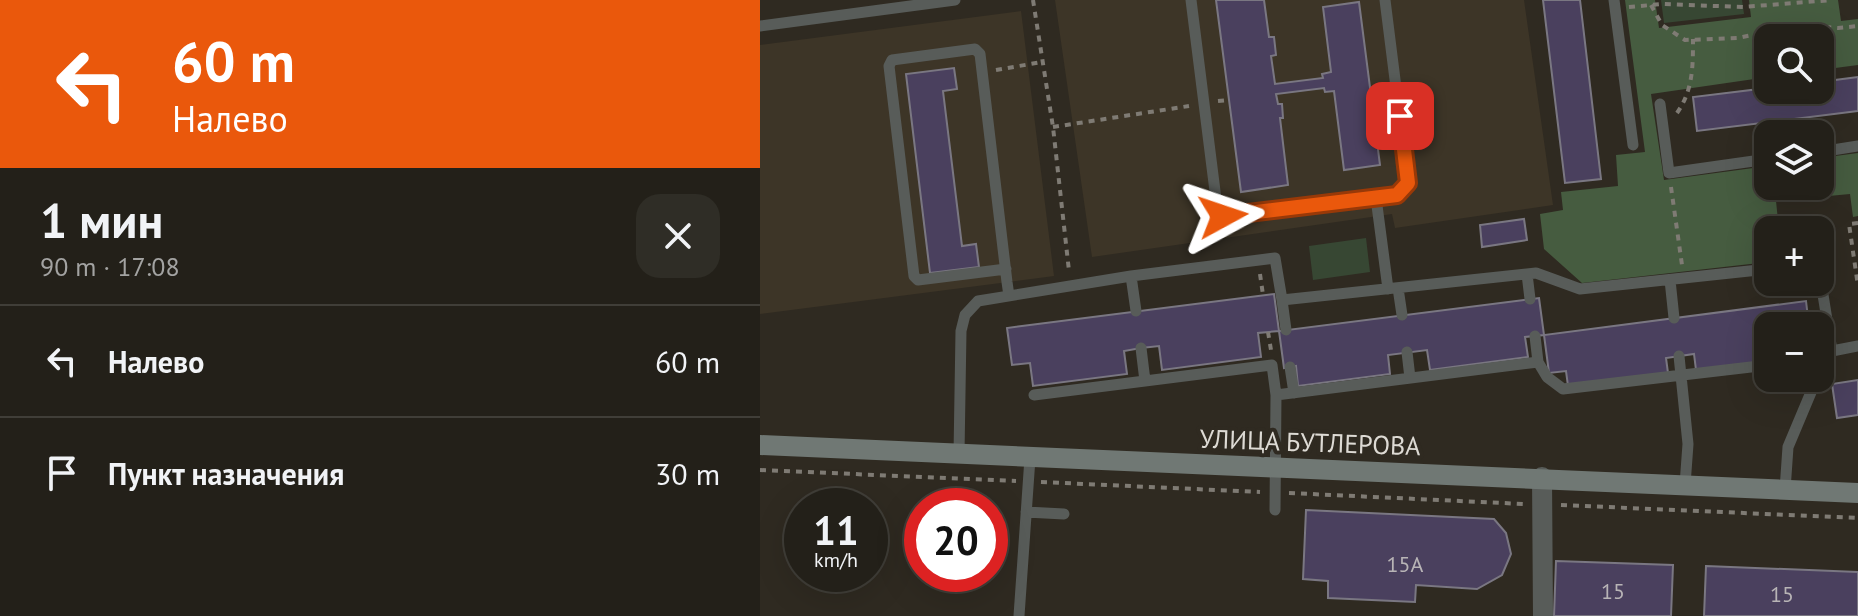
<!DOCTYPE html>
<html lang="ru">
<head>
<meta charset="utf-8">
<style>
  body { margin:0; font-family:"PT Sans",sans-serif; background:#2f2d26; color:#f1f3f6; height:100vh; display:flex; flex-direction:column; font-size:30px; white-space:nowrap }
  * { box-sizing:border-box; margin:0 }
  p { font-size:26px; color:#a3a3a2 }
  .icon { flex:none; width:44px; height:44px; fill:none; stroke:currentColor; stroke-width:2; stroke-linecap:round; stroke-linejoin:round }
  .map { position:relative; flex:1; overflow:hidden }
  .side { display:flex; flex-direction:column; background:#232019; width:760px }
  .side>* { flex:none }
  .guide { background:#ea580c; color:#fff; overflow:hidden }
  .controls { position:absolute; left:994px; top:24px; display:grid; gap:16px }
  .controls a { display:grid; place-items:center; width:80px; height:80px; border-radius:16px; background:#232019; box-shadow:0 8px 32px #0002,0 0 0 2px #403e38; font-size:40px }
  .speed { position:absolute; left:24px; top:488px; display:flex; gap:16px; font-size:40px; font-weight:700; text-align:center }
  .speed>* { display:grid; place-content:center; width:104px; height:104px; border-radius:50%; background:#232019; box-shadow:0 8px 32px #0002,0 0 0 2px #403e38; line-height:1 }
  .speed small { font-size:20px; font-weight:400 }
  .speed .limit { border:12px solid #d22; background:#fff; color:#111 }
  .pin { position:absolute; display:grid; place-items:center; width:68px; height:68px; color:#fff; margin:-34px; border-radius:16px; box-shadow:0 4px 12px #0006 }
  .me { position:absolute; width:88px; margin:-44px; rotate:85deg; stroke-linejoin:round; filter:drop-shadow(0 0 6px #0008) }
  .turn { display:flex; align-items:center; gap:28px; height:168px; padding:0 40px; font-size:36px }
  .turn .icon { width:104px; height:104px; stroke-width:2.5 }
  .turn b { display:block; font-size:56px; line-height:68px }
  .round { display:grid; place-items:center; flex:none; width:84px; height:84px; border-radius:24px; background:#2f2d26 }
  .overview { display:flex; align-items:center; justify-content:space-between; height:136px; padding:0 40px }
  h1 { font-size:48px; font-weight:700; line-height:60px }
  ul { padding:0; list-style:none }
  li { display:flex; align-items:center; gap:24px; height:112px; padding:0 40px; border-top:2px solid #403e38 }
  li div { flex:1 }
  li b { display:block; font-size:30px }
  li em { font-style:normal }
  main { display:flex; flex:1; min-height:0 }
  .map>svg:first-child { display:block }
</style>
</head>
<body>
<main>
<section class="side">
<div class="guide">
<div class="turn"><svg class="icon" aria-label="left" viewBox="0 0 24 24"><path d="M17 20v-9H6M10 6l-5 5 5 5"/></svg><div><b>60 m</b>Налево</div></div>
</div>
<div class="overview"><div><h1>1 мин</h1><p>90 m · 17:08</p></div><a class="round"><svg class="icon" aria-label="close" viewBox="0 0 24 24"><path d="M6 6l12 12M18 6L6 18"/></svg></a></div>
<ul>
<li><svg class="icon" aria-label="left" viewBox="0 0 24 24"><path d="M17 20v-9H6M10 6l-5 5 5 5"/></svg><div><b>Налево</b></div><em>60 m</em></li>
<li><svg class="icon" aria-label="arrive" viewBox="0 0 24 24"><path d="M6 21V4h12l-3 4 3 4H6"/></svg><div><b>Пункт назначения</b></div><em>30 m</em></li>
</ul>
</section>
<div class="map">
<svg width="1098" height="616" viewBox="0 0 1098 616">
  <rect width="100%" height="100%" fill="#2f2a21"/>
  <path fill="#3d3527" d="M 295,0 L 764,0 L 793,205 L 635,228 L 632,214 L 332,257 Z
    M 261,11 L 294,276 L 0,314 L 0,45 Z"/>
  <path fill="#374733" d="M 901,0 L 982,0 L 984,14 L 904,23 Z
    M 606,238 L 610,272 L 553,280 L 549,246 Z"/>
  <path fill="#465c40" d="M 865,0 L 895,0 L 899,28 L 991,17 L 989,0 L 1078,0 L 1081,21 L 1098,19 L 1098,65 L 1060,70 L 1060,38 L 1008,38 L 1008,77 L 891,94 L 904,180 L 1008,166 L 1008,186 L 1060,186 L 1060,158 L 1098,153 L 1098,216 L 1093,217 L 1090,194 L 1016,201 L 1019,230 L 1008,230 L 1008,262 L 822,283 L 784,249 L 780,214 L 803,210 L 801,192 L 858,186 L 856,155 L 885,152 Z"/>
  <path fill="#4a405e" stroke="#7a7782" stroke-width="2" d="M 456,0 L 504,0 L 509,37 L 514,37 L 516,55 L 511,56 L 515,84 L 563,78 L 562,74 L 571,72 L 563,7 L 599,2 L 620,165 L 584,170 L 574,91 L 565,92 L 564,88 L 516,94 L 518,104 L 522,104 L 523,118 L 520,118 L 528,185 L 481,192 Z
    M 783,0 L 820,0 L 841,179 L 805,183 Z
    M 194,68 L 197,89 L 183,91 L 202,246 L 216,244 L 219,267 L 170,273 L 146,74 Z
    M 1098,77 L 1098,111 L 937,131 L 933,97 L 1008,88 L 1008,90 L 1060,90 L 1060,82 Z
    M 764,219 L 767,240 L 722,247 L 720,225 Z
    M 514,294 L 519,331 L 498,333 L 501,357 L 402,370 L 399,346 L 381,348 L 364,351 L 367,374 L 273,386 L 270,363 L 252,365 L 247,328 Z
    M 779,298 L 784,335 L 765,337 L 768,357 L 670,370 L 667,350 L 628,355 L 630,374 L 538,386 L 536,366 L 524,368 L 519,331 Z
    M 1046,301 L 1049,326 L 1008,326 L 1008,361 L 936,370 L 934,354 L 906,358 L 908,373 L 808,386 L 806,371 L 789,373 L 784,335 Z
    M 1098,380 L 1098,415 L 1077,418 L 1072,384 Z
    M 546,510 L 734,519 L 746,533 L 751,554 L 742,575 L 717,589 L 656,585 L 655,602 L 568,598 L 568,581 L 543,579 Z
    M 796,561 L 913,565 L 911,616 L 794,616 Z
    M 946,566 L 1098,572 L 1098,616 L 944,616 Z"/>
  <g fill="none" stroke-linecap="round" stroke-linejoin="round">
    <path stroke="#7f7b74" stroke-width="4" stroke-dasharray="6 6" stroke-linecap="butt" d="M 273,0 L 293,127 L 309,271
      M 891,5 L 902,25 L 925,40 L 978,38 L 1037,25 L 1078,28 L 1098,26
      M 869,7 L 902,4 L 983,7 L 1072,0
      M 236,70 L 282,62
      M 458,101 L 469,100
      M 917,113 C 933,90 933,67 933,39
      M 293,127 L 429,106
      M 911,187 L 922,265
      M 1098,223 L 1089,224 L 1098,286
      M 500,274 L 503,295
      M 508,332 L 511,350
      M 0,470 L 256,481
      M 281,482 L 500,492
      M 529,493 L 764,504
      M 801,505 L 1098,518"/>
    <path stroke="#585c59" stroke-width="11" d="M 431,0 L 457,207 L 463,216 L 471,217 L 637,195 C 646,190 648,184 647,175 L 625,0
      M 854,0 L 873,145
      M 0,26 L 195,0
      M 900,104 L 909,173 L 1008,159
      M 1060,152 L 1098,146
      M 616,198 L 628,289
      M 246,269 L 158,280 L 154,276 L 129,66 L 132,60 L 215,49 L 220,54 L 247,282 L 249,296
      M 767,274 L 770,299
      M 371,276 L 376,311
      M 1060,276 L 1072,351
      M 910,280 L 914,318
      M 638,288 L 642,315
      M 522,300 L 526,330
      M 775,336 L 778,362
      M 381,348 L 385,381 L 512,365 L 516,395 L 515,510
      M 647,352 L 650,378
      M 919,356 L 928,444 L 925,485
      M 530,367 L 534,393
      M 1060,371 L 1072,351 L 1098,346
      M 274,395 L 385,381
      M 516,395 L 778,362 L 787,377 L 803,389 L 1008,365
      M 199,454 L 201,331 L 205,315 L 218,301 L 371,276 L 515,258 L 522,300 L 776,273 L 820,289 L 1008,269
      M 1025,490 L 1028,447 L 1057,378
      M 266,512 L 304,514
      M 259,616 L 270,458"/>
    <path stroke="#585c59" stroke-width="20" d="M 782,477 L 783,616"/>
    <path stroke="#707874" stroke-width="20" d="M 0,445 L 1098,493"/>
  </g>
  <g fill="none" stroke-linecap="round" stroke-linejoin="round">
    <defs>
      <path id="route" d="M 463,216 L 637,195 L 648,183 L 640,116"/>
    </defs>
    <use href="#route" stroke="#983908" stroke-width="20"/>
    <use href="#route" stroke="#ea580c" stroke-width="14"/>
  </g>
  <g text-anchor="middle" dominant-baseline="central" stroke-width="8" stroke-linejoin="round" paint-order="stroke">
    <g font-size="22" fill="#b8b4b6">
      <text x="645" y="564">15А</text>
      <text x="853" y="591">15</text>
      <text x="1022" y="594">15</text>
    </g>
    <g font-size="26" fill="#dddad4" stroke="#2f2a21">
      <text transform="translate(550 442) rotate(2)">УЛИЦА БУТЛЕРОВА</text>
    </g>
  </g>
</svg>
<div class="controls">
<a><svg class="icon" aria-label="search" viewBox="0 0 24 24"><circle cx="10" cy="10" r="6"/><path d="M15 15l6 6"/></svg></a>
<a><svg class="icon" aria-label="layers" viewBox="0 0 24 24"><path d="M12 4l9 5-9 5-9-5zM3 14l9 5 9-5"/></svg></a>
<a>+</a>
<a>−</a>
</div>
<div class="speed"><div>11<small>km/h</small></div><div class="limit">20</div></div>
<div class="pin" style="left:640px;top:116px;background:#d93025"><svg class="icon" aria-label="arrive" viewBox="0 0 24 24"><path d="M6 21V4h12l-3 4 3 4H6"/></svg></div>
<svg class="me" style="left:463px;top:216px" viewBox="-20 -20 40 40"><path d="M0-17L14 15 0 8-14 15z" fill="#ea580c" stroke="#fff" stroke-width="4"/></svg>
</div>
</main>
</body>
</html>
